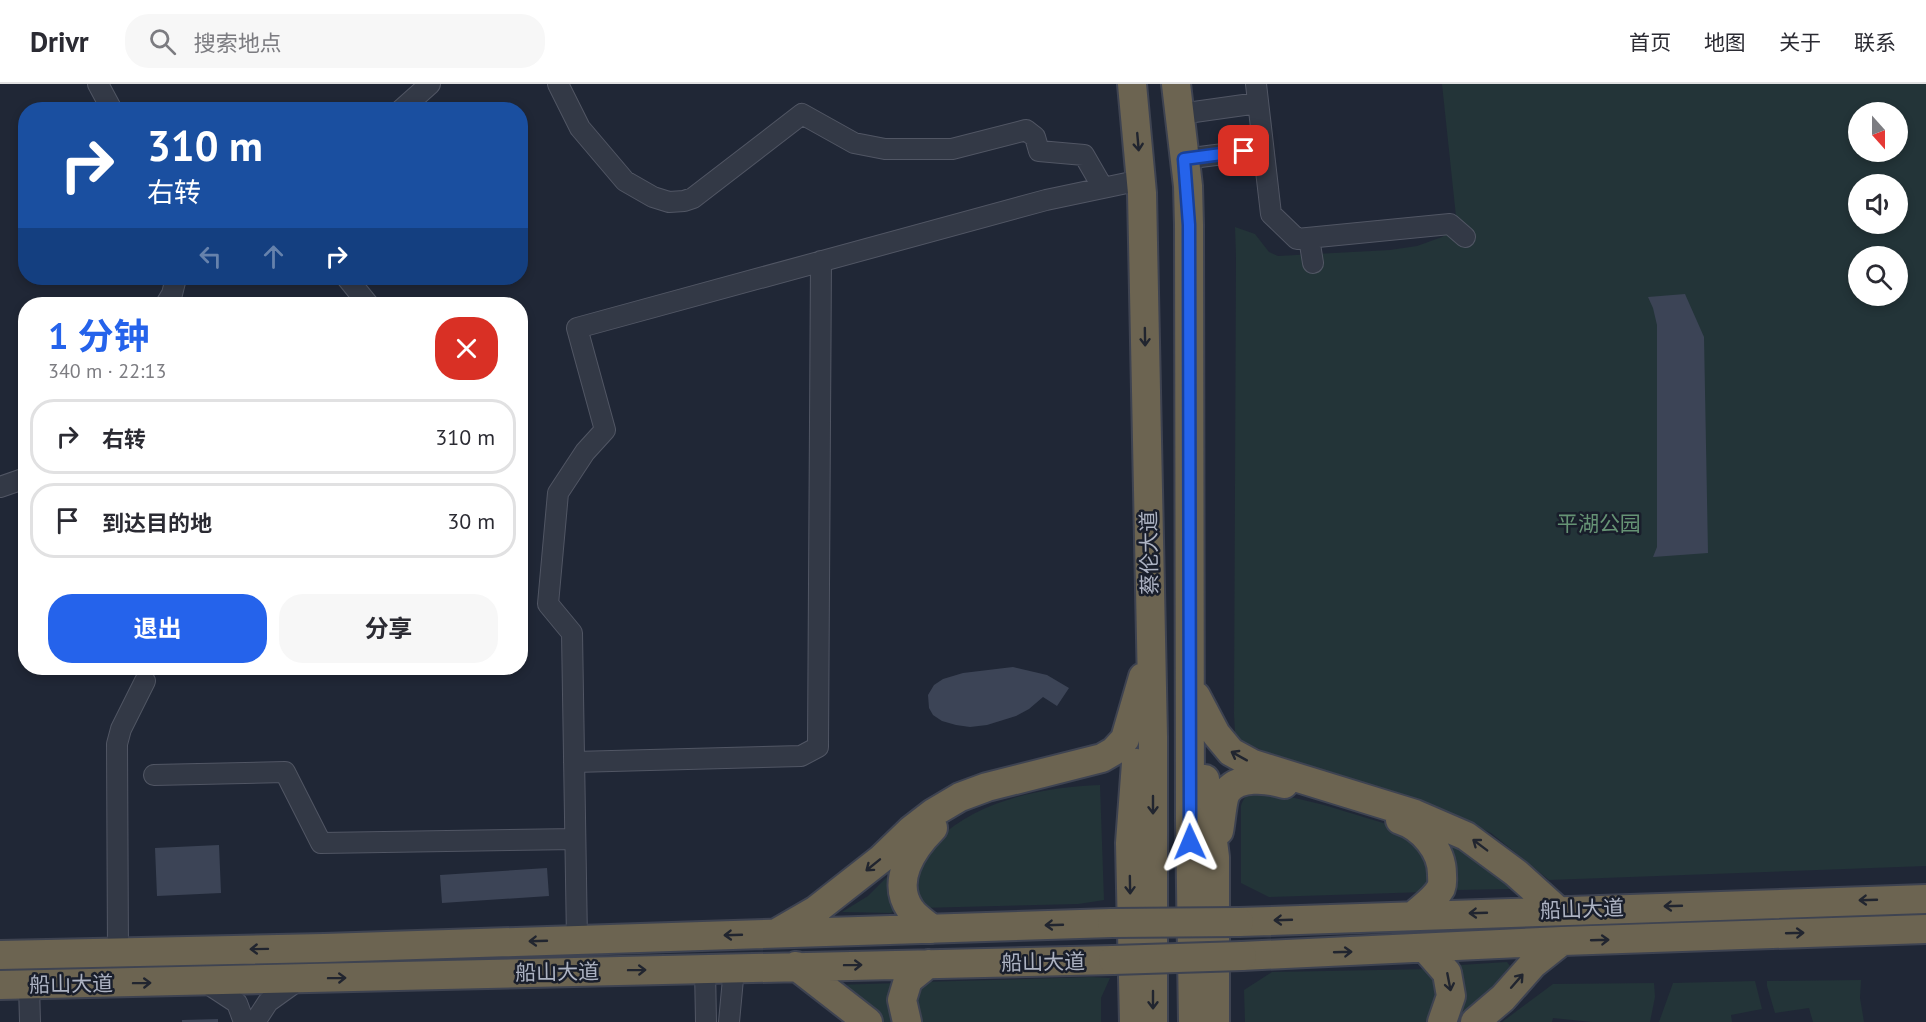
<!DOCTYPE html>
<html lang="zh">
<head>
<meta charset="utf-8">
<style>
  body { margin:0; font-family:"PT Sans","Noto Sans SC",sans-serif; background:#f7f7f7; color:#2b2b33; height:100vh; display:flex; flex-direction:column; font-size:22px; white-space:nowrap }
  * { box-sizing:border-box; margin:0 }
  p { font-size:20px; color:#7c7c81 }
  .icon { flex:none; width:33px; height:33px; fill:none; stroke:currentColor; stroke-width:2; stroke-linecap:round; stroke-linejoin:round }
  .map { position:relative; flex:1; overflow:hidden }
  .details { position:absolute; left:18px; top:213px; width:510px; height:378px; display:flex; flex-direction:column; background:#fff; border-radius:24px; box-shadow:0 3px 9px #0003 }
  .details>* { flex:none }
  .hud { position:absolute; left:18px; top:18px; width:510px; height:183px; border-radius:24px; box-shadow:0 3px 9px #0003; background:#1a4fa0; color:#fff; overflow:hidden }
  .needle { width:39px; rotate:159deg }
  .tools { position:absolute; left:1848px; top:18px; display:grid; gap:12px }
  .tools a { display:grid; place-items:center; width:60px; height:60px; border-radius:50%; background:#fff; box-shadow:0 3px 9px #0003; font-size:30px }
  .pin { position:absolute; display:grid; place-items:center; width:51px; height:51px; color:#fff; margin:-26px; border-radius:12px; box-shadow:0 3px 9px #0006 }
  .me { position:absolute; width:66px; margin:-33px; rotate:359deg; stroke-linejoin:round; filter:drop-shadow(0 0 4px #0008) }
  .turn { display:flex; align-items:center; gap:21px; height:126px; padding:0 30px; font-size:27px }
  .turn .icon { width:78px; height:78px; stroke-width:2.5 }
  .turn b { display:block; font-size:42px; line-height:51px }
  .lanes { display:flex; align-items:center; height:57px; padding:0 30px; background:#0003; justify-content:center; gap:30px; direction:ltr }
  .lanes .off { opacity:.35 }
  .round { display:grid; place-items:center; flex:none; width:63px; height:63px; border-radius:24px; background:#f7f7f7 }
  .headline { display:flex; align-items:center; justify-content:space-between; height:102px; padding:0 30px }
  h1 { font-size:36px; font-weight:700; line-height:45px; color:#2563eb }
  .action { display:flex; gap:12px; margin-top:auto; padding:12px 30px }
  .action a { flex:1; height:69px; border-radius:24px; background:#2563eb; color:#fff; font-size:24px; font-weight:700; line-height:69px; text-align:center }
  .action a+a { background:#f7f7f7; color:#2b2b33 }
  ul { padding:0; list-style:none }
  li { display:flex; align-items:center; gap:18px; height:75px; margin:0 12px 9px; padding:0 18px; border:3px solid #e1e1e2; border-radius:24px }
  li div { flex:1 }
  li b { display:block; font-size:22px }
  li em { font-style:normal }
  header { display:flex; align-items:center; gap:36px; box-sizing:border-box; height:84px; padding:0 30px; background:#fff; border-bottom:2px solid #e1e1e2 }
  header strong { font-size:28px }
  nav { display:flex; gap:33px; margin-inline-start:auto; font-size:21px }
  .search { width:420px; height:54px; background:#f7f7f7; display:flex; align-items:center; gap:15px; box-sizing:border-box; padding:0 21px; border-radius:24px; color:#7c7c81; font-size:22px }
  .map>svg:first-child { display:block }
</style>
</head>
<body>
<header>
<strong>Drivr</strong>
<div class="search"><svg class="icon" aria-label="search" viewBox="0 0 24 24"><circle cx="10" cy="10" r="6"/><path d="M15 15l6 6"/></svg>搜索地点</div>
<nav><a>首页</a><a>地图</a><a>关于</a><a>联系</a></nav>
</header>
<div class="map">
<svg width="1926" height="938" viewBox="0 0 1926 938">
  <rect width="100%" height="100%" fill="#202736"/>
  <path fill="#233438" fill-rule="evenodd" d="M 1442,0 L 1926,0 L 1926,782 L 1549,796 L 1491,749 L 1457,732 L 1402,710 L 1266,668 L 1242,657 L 1235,649 L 1234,630 L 1236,172 L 1235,143 L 1255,150 L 1269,168 L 1278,172 L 1390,166 L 1417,162 L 1442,153 L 1457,142 ZM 1858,28 L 1898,28 L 1898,68 L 1858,68 ZM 1858,100 L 1898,100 L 1898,140 L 1858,140 ZM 1858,172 L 1898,172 L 1898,212 L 1858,212 Z
    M 1100,701 L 1104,816 L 1078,820 L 921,824 C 917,807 917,786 924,770 C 926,765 932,760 937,756 C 978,716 1044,703 1100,701 Z
    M 1266,707 L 1324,721 L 1393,742 L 1432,775 L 1426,808 L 1269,813 L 1241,799 L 1241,722 C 1245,708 1253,709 1266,707 Z
    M 1448,758 L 1485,775 L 1512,805 L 1456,806 L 1458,790 Z
    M 892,788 L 892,821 L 894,827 L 891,829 L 842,828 L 868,812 Z
    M 1507,878 L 1510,882 L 1491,904 L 1465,929 L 1459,928 C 1464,911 1464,898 1460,881 Z
    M 1433,885 L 1440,898 L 1434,938 L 1245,938 L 1244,906 L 1272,888 Z
    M 1091,893 L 1110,894 L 1101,914 L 1101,938 L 916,938 L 913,917 L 921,898 Z
    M 1861,896 L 1860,914 L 1864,938 L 1813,938 L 1809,924 L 1775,929 L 1767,902 L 1767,897 Z
    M 1755,897 L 1762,925 L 1731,931 L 1732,938 L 1659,938 L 1673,899 Z
    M 899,899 L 890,925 L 894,938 L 879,938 L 833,901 Z
    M 1654,899 L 1655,913 L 1650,938 L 1592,938 L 1553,934 L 1552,938 L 1502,938 L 1553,900 Z"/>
  <path fill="#3c4456" d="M 1685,210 L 1704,253 L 1708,469 L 1653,473 L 1657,463 L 1657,241 L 1653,224 L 1648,213 Z
    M 1013,583 L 1047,591 L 1069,604 L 1057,622 L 1043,613 L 1029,625 L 1016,632 L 987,641 L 970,643 L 956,641 L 942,637 L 933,631 L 929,624 L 928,611 L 934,601 L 943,595 L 963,589 Z
    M 219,761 L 221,809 L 157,812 L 155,764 Z
    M 547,784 L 549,812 L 442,819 L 440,791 Z
    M 218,935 L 218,938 L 182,938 L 182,936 Z"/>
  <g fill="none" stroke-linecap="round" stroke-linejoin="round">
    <defs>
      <path id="minor" d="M 98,0 L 112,26
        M 558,0 L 580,44 L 625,97 L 653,113 L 669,118 L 684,117 L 693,114 L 802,30 L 854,59 L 885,65 L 952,65 L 1026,46 L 1035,53 L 1039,67 L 1084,71 L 1103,104
        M 1256,0 L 1271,130 L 1297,155 L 1450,140 L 1465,153
        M 401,26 L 430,0
        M 1180,30 L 1258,19
        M 1184,75 L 1263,65
        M 1309,154 L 1313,179
        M 347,194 L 368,220
        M 166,220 L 172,210 L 176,194
        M 0,403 L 26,394
        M 574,678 L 801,672 L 818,663 L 821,177
        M 154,691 L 285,688 L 321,759 L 575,755
        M 577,856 L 572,549 L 548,520 L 558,409 L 585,368 L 605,346 L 577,244 L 1046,116 L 1141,96
        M 118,868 L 117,660 L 121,645 L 145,597
        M 705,884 L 706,938
        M 205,898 L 237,919 L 244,938
        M 29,901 L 30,938
        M 255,938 L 268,918 L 300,895
        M 729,938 L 734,884"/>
      <path id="highway" d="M 1132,0 L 1142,109 L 1153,653 L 1153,938
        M 1176,0 L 1188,102 L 1189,141 L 1190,735 L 1193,938
        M 1196,612 L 1216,650 L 1231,668 L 1253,680 L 1415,730 L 1466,752 L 1516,789 L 1557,826
        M 1205,695 L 1215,773 L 1215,938
        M 1400,736 C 1422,743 1442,766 1442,790 C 1442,795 1443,799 1441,804 C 1435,815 1423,823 1414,831
        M 1219,747 C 1221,738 1222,717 1226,709 C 1237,691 1268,695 1284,700
        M 1239,838 L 1926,815
        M 932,845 C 925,839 915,833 910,825 C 891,797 912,765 933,744
        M 778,848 L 816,826 L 881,775 L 911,746 L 933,729 L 960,713 L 987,703 L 1102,674 L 1114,667 L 1125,655 L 1143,593
        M 1426,865 L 1447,889 L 1451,912 L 1442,938
        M 0,871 L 324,864 L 1112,839
        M 1242,872 L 1562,857 L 1926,845
        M 796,882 L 868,938
        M 0,901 L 1113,876
        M 907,938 L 902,916 L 908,896 L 928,880
        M 1134,938 L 1130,759 L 1136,679
        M 1475,938 L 1503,914 L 1533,880 L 1562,857"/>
    </defs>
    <use href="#minor" stroke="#515664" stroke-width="22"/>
    <use href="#highway" stroke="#3e4351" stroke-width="32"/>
    <use href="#minor" stroke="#333946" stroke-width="20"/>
    <use href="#highway" stroke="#6c6451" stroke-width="28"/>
    <defs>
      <path id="highway-bridge" d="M 1112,839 L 1239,838
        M 1113,876 L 1242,872"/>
    </defs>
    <use href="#highway-bridge" stroke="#3e4351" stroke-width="32" stroke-linecap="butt"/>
    <use href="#highway-bridge" stroke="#6c6451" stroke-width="28"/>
  </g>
  <defs><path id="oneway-shaft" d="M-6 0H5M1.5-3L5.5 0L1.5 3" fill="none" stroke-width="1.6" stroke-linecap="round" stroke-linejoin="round" transform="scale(1.5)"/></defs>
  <g stroke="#21252f">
    <use href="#oneway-shaft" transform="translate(1138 58) rotate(85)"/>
    <use href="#oneway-shaft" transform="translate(1145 253) rotate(89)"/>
    <use href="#oneway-shaft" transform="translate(1239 672) rotate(-151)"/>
    <use href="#oneway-shaft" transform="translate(1153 721) rotate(90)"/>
    <use href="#oneway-shaft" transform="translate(1480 761) rotate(-143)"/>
    <use href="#oneway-shaft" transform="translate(873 781) rotate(141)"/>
    <use href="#oneway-shaft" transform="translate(1130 801) rotate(89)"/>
    <use href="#oneway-shaft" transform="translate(1868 816) rotate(178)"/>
    <use href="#oneway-shaft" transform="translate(1673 822) rotate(178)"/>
    <use href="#oneway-shaft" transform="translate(1478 829) rotate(178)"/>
    <use href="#oneway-shaft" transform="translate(1283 836) rotate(178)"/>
    <use href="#oneway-shaft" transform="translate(1054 841) rotate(178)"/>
    <use href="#oneway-shaft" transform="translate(1795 849) rotate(-2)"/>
    <use href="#oneway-shaft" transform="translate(733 851) rotate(178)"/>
    <use href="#oneway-shaft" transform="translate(1600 856) rotate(-2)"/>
    <use href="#oneway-shaft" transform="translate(538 857) rotate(178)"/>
    <use href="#oneway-shaft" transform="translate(259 865) rotate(179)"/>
    <use href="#oneway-shaft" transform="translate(1343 868) rotate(-2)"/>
    <use href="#oneway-shaft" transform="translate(853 881) rotate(-1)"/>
    <use href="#oneway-shaft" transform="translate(637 886) rotate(-1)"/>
    <use href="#oneway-shaft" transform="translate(337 894) rotate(-1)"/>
    <use href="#oneway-shaft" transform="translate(1517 897) rotate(-49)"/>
    <use href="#oneway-shaft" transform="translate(1449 898) rotate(79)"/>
    <use href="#oneway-shaft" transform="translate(142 899) rotate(-1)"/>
    <use href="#oneway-shaft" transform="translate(1153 916) rotate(90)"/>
  </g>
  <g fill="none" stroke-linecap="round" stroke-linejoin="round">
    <defs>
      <path id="route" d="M 1190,758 L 1189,141 L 1184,75 L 1244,67"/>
    </defs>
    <use href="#route" stroke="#184099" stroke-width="15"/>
    <use href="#route" stroke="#2563eb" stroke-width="10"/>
  </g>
  <g text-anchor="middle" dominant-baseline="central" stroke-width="5" stroke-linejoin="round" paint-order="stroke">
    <g font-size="21" fill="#669375" stroke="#191e2b">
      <text x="1599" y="439">平湖公园</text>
    </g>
    <g font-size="21" fill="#adb3c3" stroke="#191e2b">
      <text transform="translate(1149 469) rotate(-91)">蔡伦大道</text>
      <text transform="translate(1582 825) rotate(-2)">船山大道</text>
      <text transform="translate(1043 878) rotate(-1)">船山大道</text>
      <text transform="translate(557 888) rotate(-1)">船山大道</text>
      <text transform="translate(71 900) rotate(-1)">船山大道</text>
    </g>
  </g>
</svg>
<div class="tools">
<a><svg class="needle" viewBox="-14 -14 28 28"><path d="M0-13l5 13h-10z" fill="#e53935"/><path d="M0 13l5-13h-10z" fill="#7c7c81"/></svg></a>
<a><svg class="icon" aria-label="sound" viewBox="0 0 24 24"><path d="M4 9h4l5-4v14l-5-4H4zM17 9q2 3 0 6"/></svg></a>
<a><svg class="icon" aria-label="search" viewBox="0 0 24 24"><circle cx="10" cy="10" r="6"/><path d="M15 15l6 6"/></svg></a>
</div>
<div class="pin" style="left:1244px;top:67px;background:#d93025"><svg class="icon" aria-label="arrive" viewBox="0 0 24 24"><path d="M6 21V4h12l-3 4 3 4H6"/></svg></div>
<svg class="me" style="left:1190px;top:758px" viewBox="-20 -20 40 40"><path d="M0-17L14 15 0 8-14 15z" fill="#2563eb" stroke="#fff" stroke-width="4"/></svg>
<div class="hud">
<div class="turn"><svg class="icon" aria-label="right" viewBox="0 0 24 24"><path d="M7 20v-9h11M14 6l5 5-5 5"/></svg><div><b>310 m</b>右转</div></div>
<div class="lanes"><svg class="icon off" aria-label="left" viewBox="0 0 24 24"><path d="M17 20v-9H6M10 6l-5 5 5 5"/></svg><svg class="icon off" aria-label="ahead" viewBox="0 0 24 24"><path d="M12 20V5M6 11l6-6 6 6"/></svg><svg class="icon" aria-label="right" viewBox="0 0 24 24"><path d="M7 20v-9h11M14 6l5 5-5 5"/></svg></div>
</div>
<section class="details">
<div class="headline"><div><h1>1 分钟</h1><p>340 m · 22:13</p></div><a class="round" style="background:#d93025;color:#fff"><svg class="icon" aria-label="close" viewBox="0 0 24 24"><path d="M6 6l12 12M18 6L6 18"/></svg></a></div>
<ul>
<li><svg class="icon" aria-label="right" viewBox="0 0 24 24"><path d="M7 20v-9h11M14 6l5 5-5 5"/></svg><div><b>右转</b></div><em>310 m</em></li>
<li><svg class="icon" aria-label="arrive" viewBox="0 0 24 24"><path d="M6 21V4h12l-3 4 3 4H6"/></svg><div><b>到达目的地</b></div><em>30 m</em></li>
</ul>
<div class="action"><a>退出</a><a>分享</a></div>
</section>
</div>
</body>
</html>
